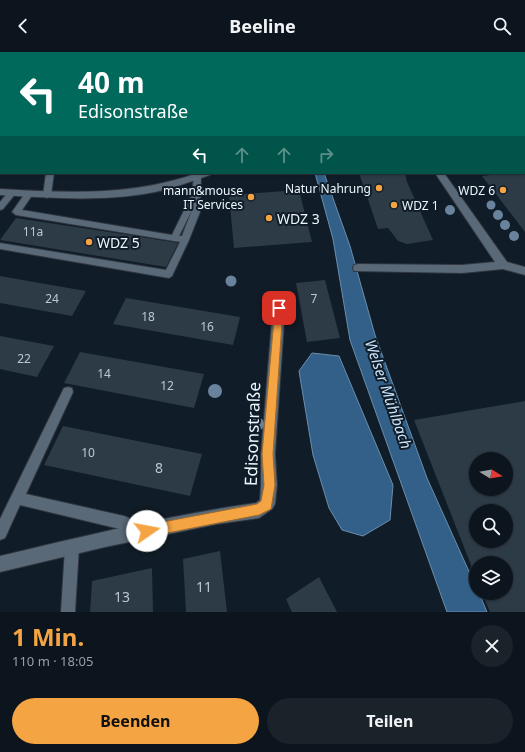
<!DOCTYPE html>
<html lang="de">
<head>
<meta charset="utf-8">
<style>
  body { margin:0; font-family:"Noto Sans",sans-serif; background:#1a222a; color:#f1f3f6; height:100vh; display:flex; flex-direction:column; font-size:15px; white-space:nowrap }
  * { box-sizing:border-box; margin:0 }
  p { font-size:13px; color:#9a9fa4 }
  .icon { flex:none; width:22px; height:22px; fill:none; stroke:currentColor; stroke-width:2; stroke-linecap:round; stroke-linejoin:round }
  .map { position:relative; height:560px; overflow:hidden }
  .drawer { display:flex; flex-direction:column; background:#0c151d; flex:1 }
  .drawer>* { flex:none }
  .guide { position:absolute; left:0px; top:0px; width:525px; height:122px; box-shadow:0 1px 3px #0004,0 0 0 1px #2c343b; background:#00695c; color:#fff; overflow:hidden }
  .needle { width:26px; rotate:101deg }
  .tools { position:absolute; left:469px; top:400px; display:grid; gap:8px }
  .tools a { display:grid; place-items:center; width:44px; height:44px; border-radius:50%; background:#0c151d; box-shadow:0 1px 3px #0004,0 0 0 1px #2c343b; font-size:20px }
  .pin { position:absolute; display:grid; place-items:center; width:34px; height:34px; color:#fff; margin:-17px; border-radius:8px; box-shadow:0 2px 6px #0006 }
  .me { position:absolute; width:44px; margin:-22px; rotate:78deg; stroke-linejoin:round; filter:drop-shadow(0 0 3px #0008) }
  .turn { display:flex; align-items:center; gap:14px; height:84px; padding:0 12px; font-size:18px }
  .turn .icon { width:52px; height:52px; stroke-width:2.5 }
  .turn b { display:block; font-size:28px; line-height:34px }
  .lanes { display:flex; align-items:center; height:38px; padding:0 12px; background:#0003; justify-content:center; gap:20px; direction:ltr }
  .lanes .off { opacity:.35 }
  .round { display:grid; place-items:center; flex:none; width:42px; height:42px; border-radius:21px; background:#1a222a }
  .head { display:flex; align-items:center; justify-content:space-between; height:68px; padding:0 12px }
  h1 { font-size:24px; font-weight:700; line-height:30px; color:#f4a443 }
  .button { display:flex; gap:8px; margin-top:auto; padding:8px 12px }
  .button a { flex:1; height:46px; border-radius:24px; background:#f4a443; color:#111; font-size:16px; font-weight:700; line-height:46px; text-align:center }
  .button a+a { background:#1a222a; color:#f1f3f6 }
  header { display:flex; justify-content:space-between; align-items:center; height:52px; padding:0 12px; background:#0c151d; font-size:18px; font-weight:700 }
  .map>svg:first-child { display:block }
</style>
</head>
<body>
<header><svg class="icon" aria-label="back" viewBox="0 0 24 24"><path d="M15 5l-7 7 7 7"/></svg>Beeline<svg class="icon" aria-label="search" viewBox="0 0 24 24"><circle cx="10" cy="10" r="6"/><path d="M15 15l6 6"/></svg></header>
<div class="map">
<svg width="525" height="560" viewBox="0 0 525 560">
  <rect width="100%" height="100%" fill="#101c27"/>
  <path fill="#336088" stroke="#6b8dab" d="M 315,121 L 324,121 L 350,194 L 375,283 L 427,426 L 476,535 L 476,541 L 479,541 L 487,560 L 447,560 L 350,288 L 333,187 Z
    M 312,301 L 339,304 L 393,433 L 390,468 L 363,484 L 342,478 L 329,456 L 313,403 L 299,319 Z"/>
  <path fill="#2d3b47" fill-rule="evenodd" d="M 359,121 L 405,121 L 407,130 L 433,188 L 407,192 L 398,189 L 388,176 L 378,177 Z
    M 509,121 L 525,121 L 525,180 L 482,124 Z
    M 299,138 L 312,190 L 234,196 L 229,143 Z
    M 16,166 L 129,183 L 178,191 L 166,215 L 0,188 Z
    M 0,224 L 34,230 L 86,239 L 72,264 L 0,251 Z
    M 325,228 L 340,286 L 307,290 L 296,231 Z
    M 126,246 L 240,265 L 233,293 L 113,272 Z
    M 0,284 L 54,294 L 37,325 L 0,317 Z
    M 80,300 L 204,322 L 194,356 L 64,331 Z
    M 525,349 L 525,560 L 490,560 L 482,541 L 506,541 L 506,511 L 476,511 L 475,523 L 414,368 ZM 476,407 L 506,407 L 506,437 L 476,437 ZM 476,459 L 506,459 L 506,489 L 476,489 Z
    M 63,374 L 202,402 L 190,444 L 44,413 Z
    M 220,499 L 227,560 L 186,560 L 183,507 Z
    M 152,516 L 153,560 L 90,560 L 92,529 Z
    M 319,525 L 337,560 L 292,560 L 286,547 Z"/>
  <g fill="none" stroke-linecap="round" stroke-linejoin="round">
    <defs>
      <path id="lane" d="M 46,121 L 54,121 L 51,143 L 47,146 L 43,143 Z
        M 194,123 L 197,123 L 201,125 L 200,160 L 189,188 L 172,224 L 169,226 L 0,197 L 0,191 L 166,218 L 180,190 L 16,163 L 12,160 L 26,140 L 29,139 L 33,142 L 22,158 L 172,183 L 192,142 ZM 192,158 L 182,184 L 179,184 Z
        M 12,138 L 16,141 L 3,157 L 0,158 L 0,150 L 9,139 Z
        M 68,335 L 72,336 L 73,340 L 26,442 L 124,464 L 129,466 L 131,471 L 129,476 L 124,478 L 20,453 L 5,486 L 0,488 L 0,467 L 64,336 Z
        M 72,488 L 77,490 L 79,495 L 75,560 L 61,560 L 65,495 L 67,490 Z"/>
      <path id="street" d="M 130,0 L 136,0 L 136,1 L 130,1 Z
        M 447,0 L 454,0 L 454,1 L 447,1 Z
        M 524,38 L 525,38 L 525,42 L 524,42 Z
        M 198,121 L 211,121 L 210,123 C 192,129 174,136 155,140 C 104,150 52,146 0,143 L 0,137 C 68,141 133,144 198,121 Z
        M 435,121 L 444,121 L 507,210 L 525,215 L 525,223 L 503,217 L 462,221 L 354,219 L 353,216 L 354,213 L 358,212 L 462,213 L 495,210 Z
        M 279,251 L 283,253 L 285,256 L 275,402 L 277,433 L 275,452 L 272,457 L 259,466 L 217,472 L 105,495 L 0,520 L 0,504 C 85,484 170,463 256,451 L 260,448 L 261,433 L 261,402 L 273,256 L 275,253 Z"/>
    </defs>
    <use href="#lane" stroke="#303640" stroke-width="2"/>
    <use href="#street" stroke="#303640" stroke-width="2"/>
    <use href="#lane" fill="#5a6977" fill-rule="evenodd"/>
    <use href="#street" fill="#5a6977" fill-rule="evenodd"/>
  </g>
  <g fill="#69839d">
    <circle cx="491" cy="153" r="4.5"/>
    <circle cx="450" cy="158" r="5"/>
    <circle cx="498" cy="163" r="5"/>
    <circle cx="505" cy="173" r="5"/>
    <circle cx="514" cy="184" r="5"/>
    <circle cx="231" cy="229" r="5.5"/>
    <circle cx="215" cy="339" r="7"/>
    <circle cx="257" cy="372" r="7"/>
  </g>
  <path fill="#f4a443" stroke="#9f6b2c" d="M 279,252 L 283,256 L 273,402 L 275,433 L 271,457 L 259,463 L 147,485 L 143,483 L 141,479 L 143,475 L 147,473 L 257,452 L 261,449 L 264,433 L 262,402 L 275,256 Z"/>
  <g fill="#f4a443" stroke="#101c27" stroke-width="1.5">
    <circle cx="379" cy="136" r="4"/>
    <circle cx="503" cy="138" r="4"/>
    <circle cx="251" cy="145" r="4"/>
    <circle cx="394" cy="153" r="4"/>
    <circle cx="269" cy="166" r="4"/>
    <circle cx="89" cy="190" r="4"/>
  </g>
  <g text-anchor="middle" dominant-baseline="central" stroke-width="4" stroke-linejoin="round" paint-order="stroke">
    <g font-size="12" fill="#eef6fe" stroke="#101c27" text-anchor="end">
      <text x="371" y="136">Natur Nahrung</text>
      <text x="243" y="138">mann&amp;mouse<tspan x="243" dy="14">IT Services</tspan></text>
      <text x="495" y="138">WDZ 6</text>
      <text x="402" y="153" text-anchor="start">WDZ 1</text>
    </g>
    <g font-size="12" fill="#bec7d0">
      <text x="33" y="179">11a</text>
      <text x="52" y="246">24</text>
      <text x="314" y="246">7</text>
      <text x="148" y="264">18</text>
      <text x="207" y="274">16</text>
      <text x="24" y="306">22</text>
      <text x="104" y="321">14</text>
      <text x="167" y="333">12</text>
      <text x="88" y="400">10</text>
    </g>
    <g font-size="14" fill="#eef6fe" stroke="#101c27" text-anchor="start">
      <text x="277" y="166">WDZ 3</text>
      <text x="97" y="190">WDZ 5</text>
    </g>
    <g font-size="14" fill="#bec7d0">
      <text x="159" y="415">8</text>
      <text x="204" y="534">11</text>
      <text x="122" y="544">13</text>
    </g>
    <g font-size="15" font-style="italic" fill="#cae4fd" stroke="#101c27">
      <text transform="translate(389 342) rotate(71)">Welser Mühlbach</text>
    </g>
    <g font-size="17" fill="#eef6fe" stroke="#101c27">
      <text transform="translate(252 382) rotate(-88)">Edisonstraße</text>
    </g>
  </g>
</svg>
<div class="tools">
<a><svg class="needle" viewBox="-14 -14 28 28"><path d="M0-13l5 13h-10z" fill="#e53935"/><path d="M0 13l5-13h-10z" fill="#9a9fa4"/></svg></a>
<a><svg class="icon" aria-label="search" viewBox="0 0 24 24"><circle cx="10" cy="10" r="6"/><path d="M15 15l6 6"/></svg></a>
<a><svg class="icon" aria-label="layers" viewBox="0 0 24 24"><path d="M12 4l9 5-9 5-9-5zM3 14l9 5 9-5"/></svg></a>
</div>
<div class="pin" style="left:279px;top:256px;background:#d93025"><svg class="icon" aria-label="arrive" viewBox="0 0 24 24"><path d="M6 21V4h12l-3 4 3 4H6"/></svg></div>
<svg class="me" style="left:147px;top:479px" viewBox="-20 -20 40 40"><circle r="19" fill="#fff"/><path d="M0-13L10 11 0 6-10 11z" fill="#f4a443"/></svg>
<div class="guide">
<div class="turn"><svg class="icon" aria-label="left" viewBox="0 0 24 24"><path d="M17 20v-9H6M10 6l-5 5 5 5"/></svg><div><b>40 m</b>Edisonstraße</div></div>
<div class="lanes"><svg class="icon" aria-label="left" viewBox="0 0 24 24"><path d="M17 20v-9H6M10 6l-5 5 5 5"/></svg><svg class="icon off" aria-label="ahead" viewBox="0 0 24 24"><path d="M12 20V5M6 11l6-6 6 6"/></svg><svg class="icon off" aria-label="ahead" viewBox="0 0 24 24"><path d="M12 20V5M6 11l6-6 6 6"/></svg><svg class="icon off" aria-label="right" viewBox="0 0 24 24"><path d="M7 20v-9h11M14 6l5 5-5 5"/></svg></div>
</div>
</div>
<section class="drawer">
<div class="head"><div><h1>1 Min.</h1><p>110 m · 18:05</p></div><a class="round"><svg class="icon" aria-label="close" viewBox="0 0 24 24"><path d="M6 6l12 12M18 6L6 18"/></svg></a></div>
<div class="button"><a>Beenden</a><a>Teilen</a></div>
</section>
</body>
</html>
